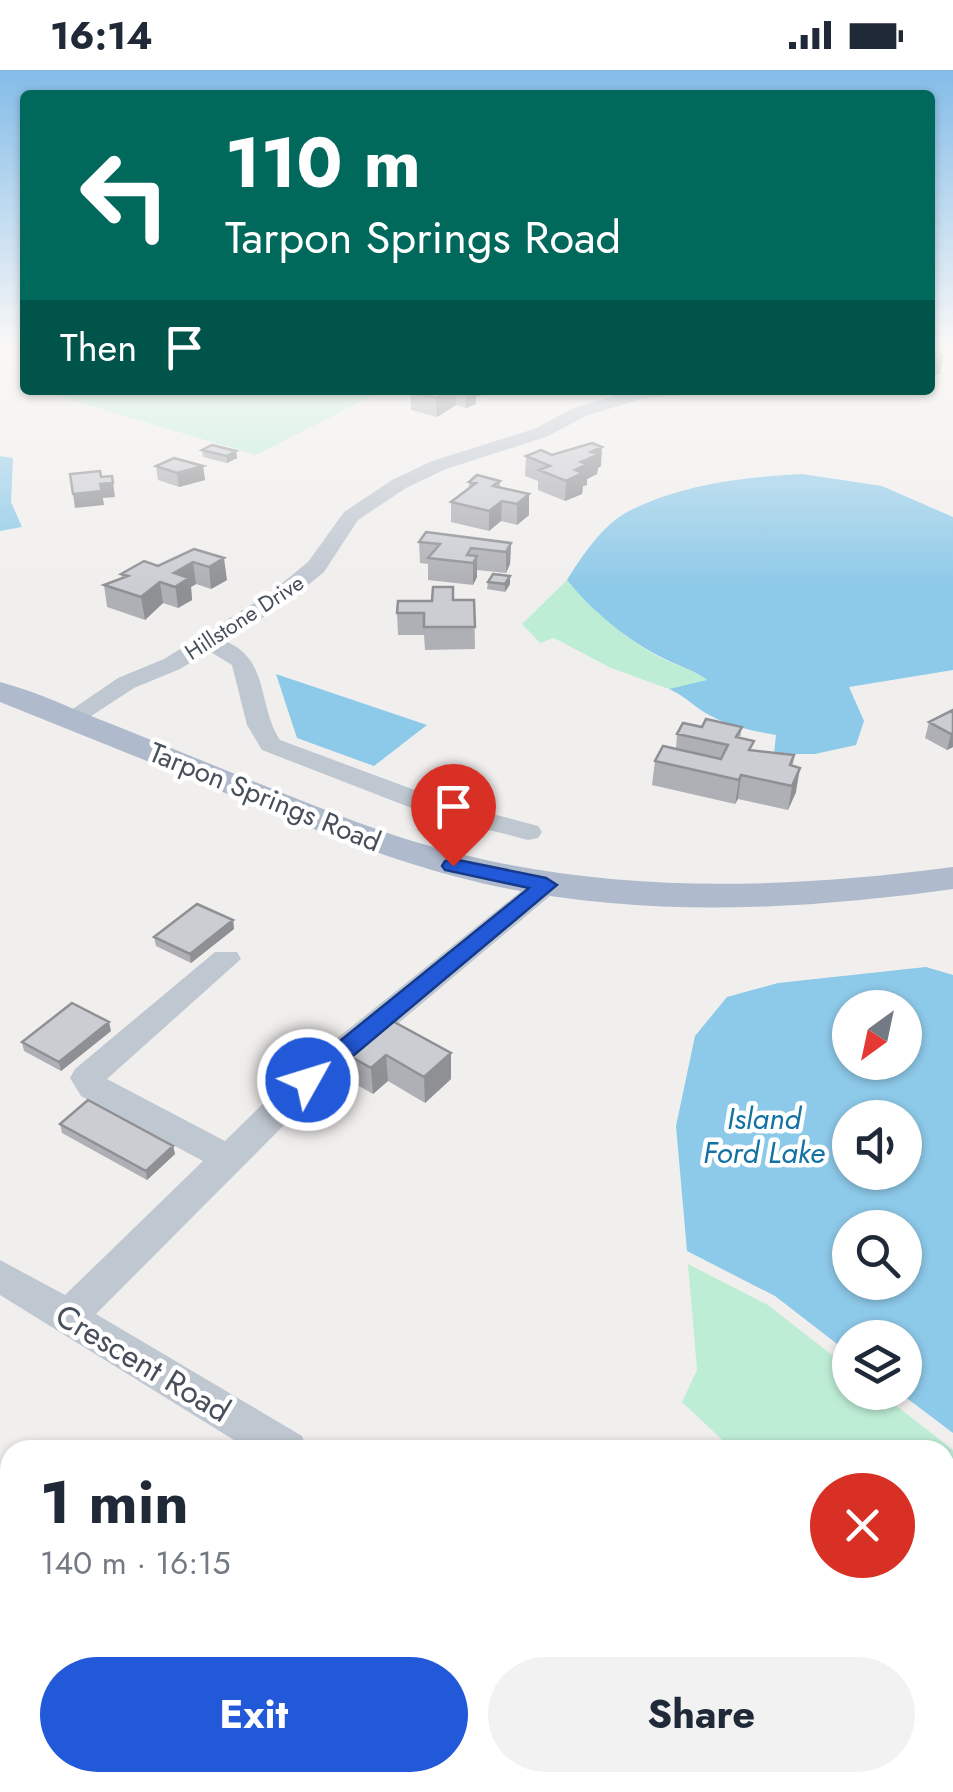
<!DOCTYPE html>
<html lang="en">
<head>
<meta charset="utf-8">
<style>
  body { margin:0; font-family:Jost,sans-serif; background:#f2f2f3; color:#1f2937; height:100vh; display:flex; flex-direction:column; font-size:38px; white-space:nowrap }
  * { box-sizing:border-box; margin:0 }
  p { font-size:32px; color:#747a83 }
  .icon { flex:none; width:55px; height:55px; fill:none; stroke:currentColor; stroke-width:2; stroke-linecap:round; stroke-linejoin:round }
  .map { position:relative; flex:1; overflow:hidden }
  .panel { position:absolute; left:0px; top:1370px; width:955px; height:352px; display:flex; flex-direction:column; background:#fff; border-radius:30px 30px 0 0; box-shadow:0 2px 8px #0004 }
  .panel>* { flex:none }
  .hud { position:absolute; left:20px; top:20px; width:915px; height:305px; border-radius:10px; box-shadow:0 2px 8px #0004; background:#00695c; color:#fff; overflow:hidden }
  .needle { width:65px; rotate:213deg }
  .fabs { position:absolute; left:832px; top:920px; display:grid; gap:20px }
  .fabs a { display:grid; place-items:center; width:90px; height:90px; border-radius:50%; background:#fff; box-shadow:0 2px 8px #0004; font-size:50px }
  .pin { position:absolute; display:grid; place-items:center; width:85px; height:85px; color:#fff; margin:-102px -42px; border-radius:50% 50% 50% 0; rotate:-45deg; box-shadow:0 0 10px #0007 }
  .pin .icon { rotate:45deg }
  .me { position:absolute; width:110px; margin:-55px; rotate:51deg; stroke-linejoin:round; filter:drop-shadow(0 0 8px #0008) }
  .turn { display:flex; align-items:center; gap:35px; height:210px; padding:0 40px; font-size:45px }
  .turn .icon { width:130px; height:130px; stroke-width:2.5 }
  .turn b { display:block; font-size:70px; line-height:85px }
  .then { display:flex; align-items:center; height:95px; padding:0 40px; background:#0003; gap:20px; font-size:38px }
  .round { display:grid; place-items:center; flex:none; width:105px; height:105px; border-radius:52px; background:#f2f2f3 }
  .headline { display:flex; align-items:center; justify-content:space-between; height:170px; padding:0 40px }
  h1 { font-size:60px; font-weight:700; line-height:75px }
  .action { display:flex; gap:20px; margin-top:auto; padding:20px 40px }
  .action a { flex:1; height:115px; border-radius:60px; background:#2159d8; color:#fff; font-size:40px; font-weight:700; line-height:115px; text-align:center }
  .action a+a { background:#f2f2f3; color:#1f2937 }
  .status { display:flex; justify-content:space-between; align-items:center; height:70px; padding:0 50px; background:#fff; direction:ltr }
  .status svg { height:28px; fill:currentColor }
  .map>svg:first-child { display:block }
</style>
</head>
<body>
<div class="status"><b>16:14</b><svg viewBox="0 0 49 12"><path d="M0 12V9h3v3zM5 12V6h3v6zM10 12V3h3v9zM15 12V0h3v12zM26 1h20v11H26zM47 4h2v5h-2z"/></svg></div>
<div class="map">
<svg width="953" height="1722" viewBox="0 0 953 1722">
  <rect width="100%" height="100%" fill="#f1efee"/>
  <path fill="#beedd6" d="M 37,320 L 384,320 L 256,385 Z
    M 567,510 C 592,540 629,572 665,590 C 681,597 694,600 708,611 L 669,619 L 611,598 L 554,568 L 540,573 L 522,554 Z
    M 688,1194 L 768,1235 L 850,1299 L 850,1322 L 880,1323 L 953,1380 L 953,1467 L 945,1467 L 945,1380 L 733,1380 L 682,1332 L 697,1300 Z"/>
  <path fill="#8dc9e8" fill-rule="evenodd" d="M 0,386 L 13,388 L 11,432 L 22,457 L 0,461 Z
    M 802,404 L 882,416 L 953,447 L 953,600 L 849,617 L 864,651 L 856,675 L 815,684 L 774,684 L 776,665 C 754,661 732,657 711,646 C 696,639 686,626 669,619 L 707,610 C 693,599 680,597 665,589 C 628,571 592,541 567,510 C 582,486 603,454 629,441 C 682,414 744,407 802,404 Z
    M 276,604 L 427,655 L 374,696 L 297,668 Z
    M 926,897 L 953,905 L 953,1363 L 900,1323 L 905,1322 L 905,1268 L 850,1268 L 850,1284 L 775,1226 L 687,1181 L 676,1056 L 695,966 L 727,927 L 778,913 ZM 850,938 L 905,938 L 905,992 L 850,992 ZM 850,1048 L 905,1048 L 905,1102 L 850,1102 ZM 850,1158 L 905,1158 L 905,1212 L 850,1212 Z"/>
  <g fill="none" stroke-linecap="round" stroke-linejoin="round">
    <path fill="#bfc7d0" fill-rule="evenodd" d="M 634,320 L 688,320 L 680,325 L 644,328 L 586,346 L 546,367 L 446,399 L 406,418 L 358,450 L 324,502 L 286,533 L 225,571 C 270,589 257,635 280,670 L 447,732 L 538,756 L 542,762 L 538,768 L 528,770 L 427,744 L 262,680 L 247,655 L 232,595 L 209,581 L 180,599 L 134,618 L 79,654 L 61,654 L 58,649 L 118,608 L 164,589 L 270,523 L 308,492 L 344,442 L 392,410 L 432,391 L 534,359 L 574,338 Z
      M 546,806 L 556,809 L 560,815 L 556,821 L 320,1019 L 96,1244 L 302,1366 L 308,1380 L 250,1380 L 0,1225 L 0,1190 L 65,1225 L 203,1091 L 81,1026 L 70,1008 L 75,999 L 215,882 L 237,882 L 241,889 L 107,1009 L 225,1071 L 296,1001 L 536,809 Z
      M 481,1712 L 531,1712 L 535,1722 L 485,1722 Z"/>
    <path fill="#afbacc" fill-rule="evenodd" d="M 0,612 C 39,622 76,641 114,655 C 194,687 273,720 354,751 C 549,825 749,824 953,797 L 953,819 C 801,840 650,848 499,817 C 409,798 324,764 240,729 C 160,696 80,664 0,632 Z"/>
  </g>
  <path fill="#afb0b5" d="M 412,320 L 495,320 L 476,327 L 476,334 L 466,338 L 456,335 L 437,347 L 411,340 L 410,321 Z
    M 202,380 L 236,381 L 237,388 L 227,393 L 203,387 Z
    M 552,385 L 601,396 L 598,398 L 597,404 L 587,409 L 587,415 L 583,416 L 582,424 L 565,431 L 538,420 L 538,411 L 525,406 L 526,386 Z
    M 156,396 L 203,396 L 205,410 L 179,417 L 158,410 Z
    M 500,411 L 500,418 L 529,424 L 529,445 L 517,455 L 501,451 L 489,461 L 451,452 L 451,432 L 469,418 L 469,412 Z
    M 419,472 L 511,473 L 510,494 L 506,503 L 477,500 L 477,507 L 473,515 L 428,510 L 428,494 L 420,493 Z
    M 194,479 L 227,510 L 211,519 L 196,514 L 191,517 L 192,530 L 178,538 L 163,533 L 145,550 L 107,537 L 104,515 L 122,508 L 121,504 L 158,496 Z
    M 510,506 L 510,514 L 505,522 L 487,519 L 488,512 Z
    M 453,530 L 474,530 L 475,579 L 425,580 L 424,565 L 398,565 L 397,543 Z
    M 953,640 L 953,677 L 947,680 L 925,668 L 929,652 Z
    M 702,657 L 742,657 L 740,668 L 752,680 L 794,685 L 793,696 L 796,722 L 788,740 L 738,729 L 735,734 L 652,715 L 655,691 L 676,679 L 677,664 Z
    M 233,850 L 234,859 L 191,893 L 156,876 L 154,867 Z
    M 111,961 L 61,1001 L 24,981 L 22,972 Z
    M 343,982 L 451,983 L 451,1009 L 425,1033 L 388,1011 L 373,1024 L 345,1008 Z
    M 60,1054 L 173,1076 L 175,1084 L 147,1110 L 62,1063 Z"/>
  <path fill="#8e9094" d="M 943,286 L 940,304 L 930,307 L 930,290 Z
    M 446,320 L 455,320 L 456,335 L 437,347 L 436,328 Z
    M 466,320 L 495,320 L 476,327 L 476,334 L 466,338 Z
    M 602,377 L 601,396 L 598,398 L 597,404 L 587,409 L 587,415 L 583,416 L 582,424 L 565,431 L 566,411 L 591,382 Z
    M 236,381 L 237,388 L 227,393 L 227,386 Z
    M 203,396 L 205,410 L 179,417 L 177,403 Z
    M 113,413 L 115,427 L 103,428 L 104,435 L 75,438 L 73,424 L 100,414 Z
    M 529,424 L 529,445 L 517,455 L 517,434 Z
    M 502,431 L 501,451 L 489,461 L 489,441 Z
    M 511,473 L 510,494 L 506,503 L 506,482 Z
    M 477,486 L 477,507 L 473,515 L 473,493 Z
    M 224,488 L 227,510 L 211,519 L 209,497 Z
    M 193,492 L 196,514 L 191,517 L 192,530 L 178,538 L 174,503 Z
    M 510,506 L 510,514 L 505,522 L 505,514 Z
    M 160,512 L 163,533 L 145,550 L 141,527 Z
    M 953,663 L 953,677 L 947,680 L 951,664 Z
    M 800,698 L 796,722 L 788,740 L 792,716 Z
    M 741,705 L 738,729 L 735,734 L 739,710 Z
    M 233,850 L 234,859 L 191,893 L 190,884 Z
    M 109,952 L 111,961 L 61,1001 L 59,992 Z
    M 451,983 L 451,1009 L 425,1033 L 424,1007 Z
    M 386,985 L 388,1011 L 373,1024 L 371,998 Z
    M 173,1076 L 175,1084 L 147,1110 L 146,1101 Z"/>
  <path fill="#cbcdd3" stroke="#8e9094" stroke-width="2.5" d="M 930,280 L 943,286 L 930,290 Z
    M 412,320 L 450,320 L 436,328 L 410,321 Z
    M 592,373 L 602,377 L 591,382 L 599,384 L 581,392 L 588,394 L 575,400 L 583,403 L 566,411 L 539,400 L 550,396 L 526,386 L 541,380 L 552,385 Z
    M 212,375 L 236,381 L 227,386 L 202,380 Z
    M 174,388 L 203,396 L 177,403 L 156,396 Z
    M 100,401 L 101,407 L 112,406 L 113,413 L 100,414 L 102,421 L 73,424 L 70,404 Z
    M 477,405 L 500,411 L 493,416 L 529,424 L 517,434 L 502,431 L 489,441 L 451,432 L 476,413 L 469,412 Z
    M 426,462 L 511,473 L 506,482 L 471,478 L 467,485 L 477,486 L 473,493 L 428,488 L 440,474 L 419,472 Z
    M 194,479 L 224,488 L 209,497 L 193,492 L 174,503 L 189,508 L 175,517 L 160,512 L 141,527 L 104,515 L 128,506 L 121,504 L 144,491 L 158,496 Z
    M 493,504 L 510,506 L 505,514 L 488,512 Z
    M 433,517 L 453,517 L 453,530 L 474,530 L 475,557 L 424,557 L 424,543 L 397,543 L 398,531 L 432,531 Z
    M 953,640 L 953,663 L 951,664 L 929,652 Z
    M 706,649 L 742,657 L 736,667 L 754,671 L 749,680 L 794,685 L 790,695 L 800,698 L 792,716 L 741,705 L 739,710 L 655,691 L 663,676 L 721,689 L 728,675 L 677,664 L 683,653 L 702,657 Z
    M 197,834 L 233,850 L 190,884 L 154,867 Z
    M 72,933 L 109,952 L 59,992 L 22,972 Z
    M 385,947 L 451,983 L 424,1007 L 386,985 L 371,998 L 343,982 Z
    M 88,1030 L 173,1076 L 146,1101 L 60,1054 Z"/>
  <linearGradient id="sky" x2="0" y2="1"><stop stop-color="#83bce8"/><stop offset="0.53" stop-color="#f9f8f7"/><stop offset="1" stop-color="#f9f8f7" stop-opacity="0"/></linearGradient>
  <rect width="953" height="518" fill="url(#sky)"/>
  <path fill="#2159d8" stroke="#153a8c" stroke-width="2.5" d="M 453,789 L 546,808 L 557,815 L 317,1016 L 299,1016 L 296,1010 L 299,1004 L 529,818 L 445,800 L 442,796 L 445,791 Z"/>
  <g text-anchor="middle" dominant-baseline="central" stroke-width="9" stroke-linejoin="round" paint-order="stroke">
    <g font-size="22" fill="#474f5b" stroke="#fff">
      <text transform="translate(244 547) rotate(-33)">Hillstone Drive</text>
    </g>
    <g font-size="28" fill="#474f5b" stroke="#fff">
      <text transform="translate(265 727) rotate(22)">Tarpon Springs Road</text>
    </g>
    <g font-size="30" font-style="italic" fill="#1272a3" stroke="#fff">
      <text x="764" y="1048">Island<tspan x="764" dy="34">Ford Lake</tspan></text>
    </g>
    <g font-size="32" fill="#474f5b" stroke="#fff">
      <text transform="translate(143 1293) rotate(31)">Crescent Road</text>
    </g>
  </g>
</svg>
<div class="fabs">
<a><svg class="needle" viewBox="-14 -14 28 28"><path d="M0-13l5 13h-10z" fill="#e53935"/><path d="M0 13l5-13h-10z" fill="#747a83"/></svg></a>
<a><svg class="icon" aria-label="sound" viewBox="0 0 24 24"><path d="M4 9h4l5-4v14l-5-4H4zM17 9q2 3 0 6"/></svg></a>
<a><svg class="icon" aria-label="search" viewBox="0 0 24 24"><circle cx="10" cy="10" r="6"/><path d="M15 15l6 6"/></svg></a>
<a><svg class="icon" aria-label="layers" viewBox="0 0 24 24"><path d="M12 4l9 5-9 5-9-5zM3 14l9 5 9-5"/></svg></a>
</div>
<div class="pin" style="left:453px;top:796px;background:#d93025"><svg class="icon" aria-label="arrive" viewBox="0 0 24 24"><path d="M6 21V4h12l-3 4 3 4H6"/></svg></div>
<svg class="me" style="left:308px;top:1010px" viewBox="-20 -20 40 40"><circle r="17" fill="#2159d8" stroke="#fff" stroke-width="3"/><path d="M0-11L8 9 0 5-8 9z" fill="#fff"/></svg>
<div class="hud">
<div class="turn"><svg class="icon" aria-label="left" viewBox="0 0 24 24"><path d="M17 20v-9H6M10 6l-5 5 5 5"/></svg><div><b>110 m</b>Tarpon Springs Road</div></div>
<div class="then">Then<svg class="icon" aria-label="arrive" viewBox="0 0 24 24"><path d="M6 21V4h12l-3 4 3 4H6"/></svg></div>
</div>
<section class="panel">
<div class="headline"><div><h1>1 min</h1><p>140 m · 16:15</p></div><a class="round" style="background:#d93025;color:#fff"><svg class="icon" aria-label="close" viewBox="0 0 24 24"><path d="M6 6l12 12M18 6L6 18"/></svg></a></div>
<div class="action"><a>Exit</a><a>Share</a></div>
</section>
</div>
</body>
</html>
